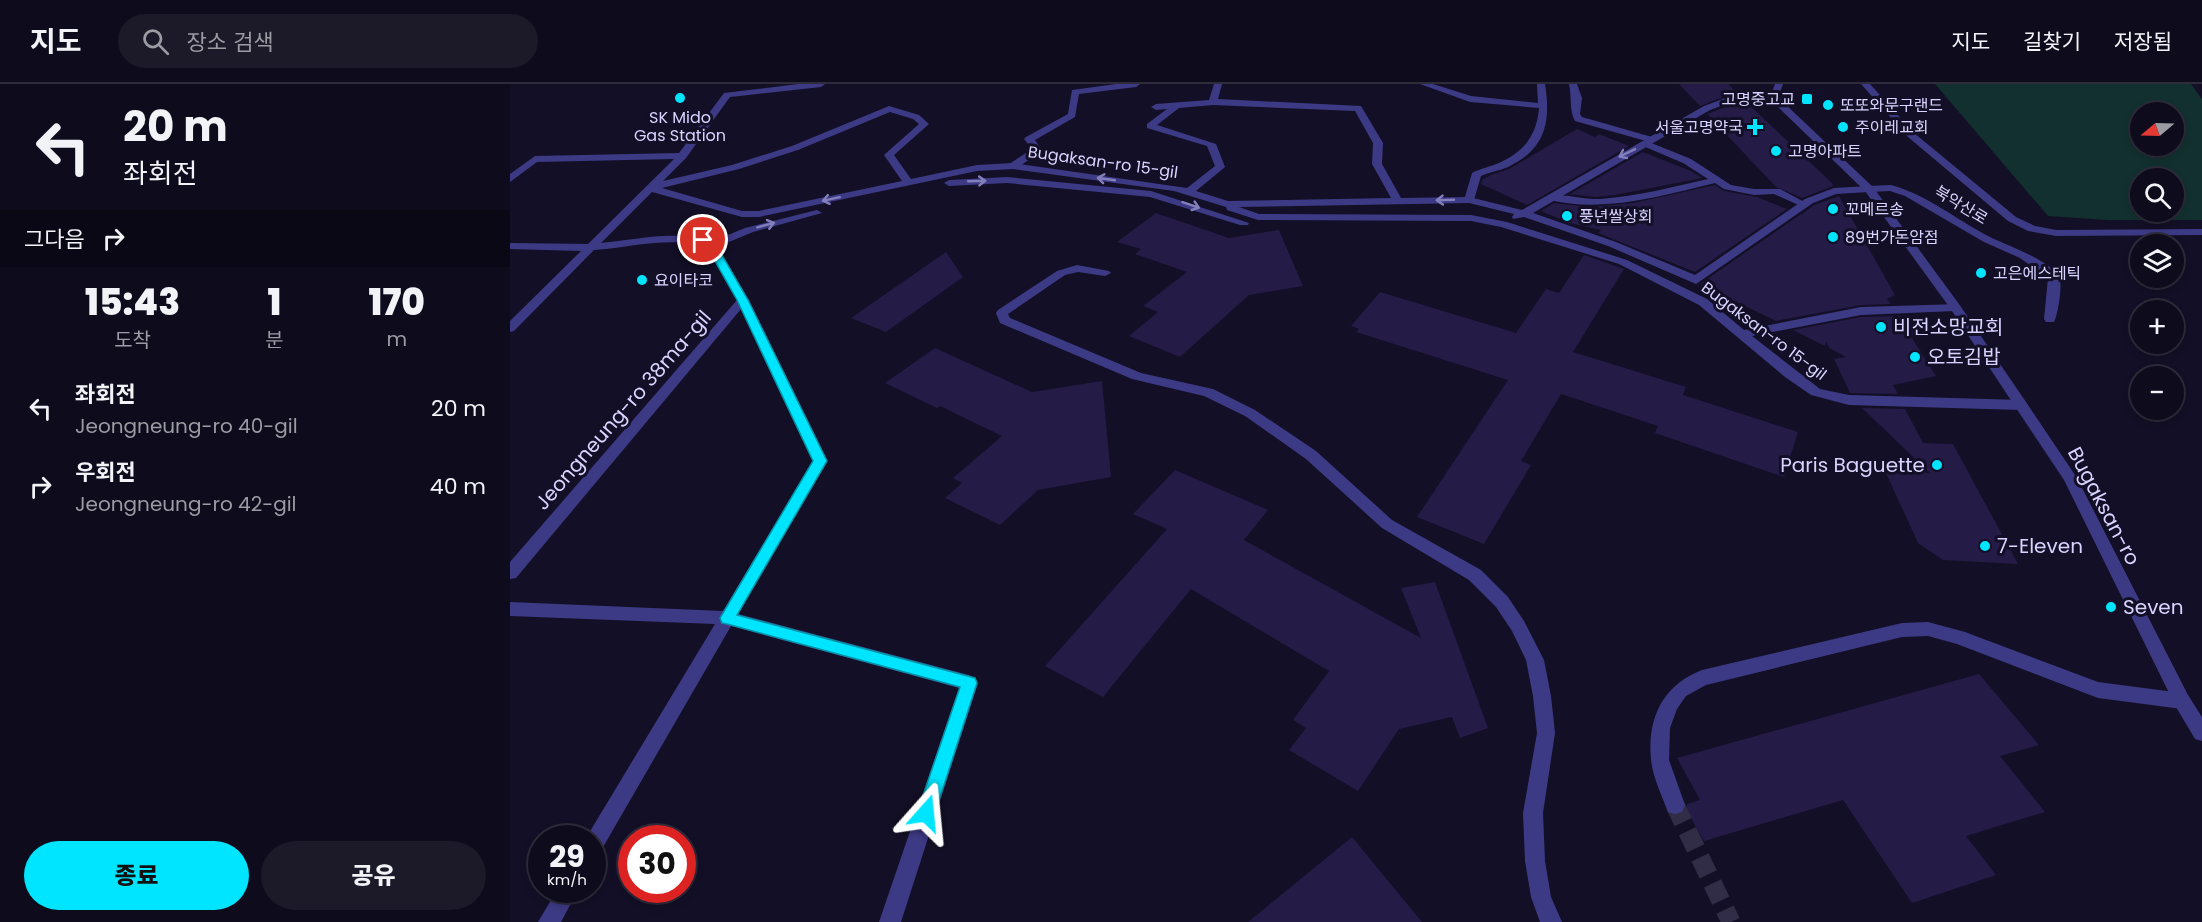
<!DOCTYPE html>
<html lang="ko">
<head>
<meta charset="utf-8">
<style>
  body { margin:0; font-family:Poppins,"Noto Sans KR",sans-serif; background:#1c1929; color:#f1f3f6; height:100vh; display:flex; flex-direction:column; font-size:22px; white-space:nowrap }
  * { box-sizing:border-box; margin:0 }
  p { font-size:20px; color:#9b9ba3 }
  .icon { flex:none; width:33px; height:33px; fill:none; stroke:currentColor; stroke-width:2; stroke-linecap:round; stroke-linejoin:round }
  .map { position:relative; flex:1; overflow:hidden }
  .details { display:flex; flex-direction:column; background:#0e0b1c; width:510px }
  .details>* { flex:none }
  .guide { background:#0e0b1c; color:#f1f3f6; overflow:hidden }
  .needle { width:39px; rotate:251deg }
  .buttons { position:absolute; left:1620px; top:18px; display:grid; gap:12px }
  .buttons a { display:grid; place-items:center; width:54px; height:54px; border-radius:50%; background:#0e0b1c; box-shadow:0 3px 9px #0003,0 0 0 2px #2e2b3b; font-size:30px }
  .speed { position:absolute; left:18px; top:741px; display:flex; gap:12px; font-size:30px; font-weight:700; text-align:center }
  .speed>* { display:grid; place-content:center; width:78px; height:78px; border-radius:50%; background:#0e0b1c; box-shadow:0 3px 9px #0003,0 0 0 2px #2e2b3b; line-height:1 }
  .speed small { font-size:15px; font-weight:400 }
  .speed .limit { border:9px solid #d22; background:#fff; color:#111 }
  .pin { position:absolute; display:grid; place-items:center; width:51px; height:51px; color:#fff; margin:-26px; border:3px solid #fff; border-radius:50%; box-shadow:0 2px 6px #0007 }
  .me { position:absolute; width:66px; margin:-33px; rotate:18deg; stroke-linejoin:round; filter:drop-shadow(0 0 4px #0008) }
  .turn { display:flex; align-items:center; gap:21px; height:126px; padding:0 24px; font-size:27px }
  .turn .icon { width:78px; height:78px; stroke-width:2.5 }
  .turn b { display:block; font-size:42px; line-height:51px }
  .then { display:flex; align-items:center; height:57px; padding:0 24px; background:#0003; gap:12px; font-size:22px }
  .eta { display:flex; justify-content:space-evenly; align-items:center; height:102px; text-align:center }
  .eta b { font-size:36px; font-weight:800; line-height:42px }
  .cta { display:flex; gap:12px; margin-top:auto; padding:12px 24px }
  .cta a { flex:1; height:69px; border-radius:36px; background:#00e5ff; color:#111; font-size:24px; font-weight:800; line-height:69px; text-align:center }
  .cta a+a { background:#1c1929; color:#f1f3f6 }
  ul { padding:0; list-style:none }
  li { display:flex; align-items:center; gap:18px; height:78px; padding:0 24px }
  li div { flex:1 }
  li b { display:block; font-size:22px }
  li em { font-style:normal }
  header { display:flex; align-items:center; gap:36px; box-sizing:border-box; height:84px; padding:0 30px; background:#0e0b1c; border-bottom:2px solid #2e2b3b }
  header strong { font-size:28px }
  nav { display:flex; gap:33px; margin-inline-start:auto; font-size:21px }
  .search { width:420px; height:54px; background:#1c1929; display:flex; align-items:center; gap:15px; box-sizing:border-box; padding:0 21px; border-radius:33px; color:#9b9ba3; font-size:22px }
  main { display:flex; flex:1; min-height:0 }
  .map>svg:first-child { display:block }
</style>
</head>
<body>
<header>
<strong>지도</strong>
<div class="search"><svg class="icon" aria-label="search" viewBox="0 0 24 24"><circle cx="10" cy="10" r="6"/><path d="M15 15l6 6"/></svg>장소 검색</div>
<nav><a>지도</a><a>길찾기</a><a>저장됨</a></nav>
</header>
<main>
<section class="details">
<div class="guide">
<div class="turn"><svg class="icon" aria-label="left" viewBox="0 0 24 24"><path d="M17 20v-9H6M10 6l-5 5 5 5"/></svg><div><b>20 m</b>좌회전</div></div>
<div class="then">그다음<svg class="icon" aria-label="right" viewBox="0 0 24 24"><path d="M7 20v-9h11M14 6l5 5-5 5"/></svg></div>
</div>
<div class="eta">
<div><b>15:43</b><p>도착</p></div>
<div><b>1</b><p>분</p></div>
<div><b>170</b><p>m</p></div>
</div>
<ul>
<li><svg class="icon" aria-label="left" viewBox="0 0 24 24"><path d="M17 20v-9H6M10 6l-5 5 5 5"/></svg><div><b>좌회전</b><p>Jeongneung-ro 40-gil</p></div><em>20 m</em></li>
<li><svg class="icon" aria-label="right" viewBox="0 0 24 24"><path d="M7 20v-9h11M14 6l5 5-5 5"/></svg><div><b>우회전</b><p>Jeongneung-ro 42-gil</p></div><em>40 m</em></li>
</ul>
<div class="cta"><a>종료</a><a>공유</a></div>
</section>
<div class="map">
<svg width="1692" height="838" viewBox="0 0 1692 838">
  <rect width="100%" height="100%" fill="#130f26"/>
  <path fill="#12302f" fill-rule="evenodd" d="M 1425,0 L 1681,0 L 1692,15 L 1692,136 L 1597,136 L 1538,132 ZM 1630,28 L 1664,28 L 1664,62 L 1630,62 ZM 1630,94 L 1664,94 L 1664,128 L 1630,128 Z"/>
  <path fill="#241b47" d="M 1169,0 L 1218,0 L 1226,8 L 1190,22 Z
    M 1234,16 L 1322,99 L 1323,102 L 1292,114 L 1266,103 L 1197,30 Z
    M 1067,45 L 1085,53 L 1089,50 L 1119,62 L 1017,121 L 971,100 L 972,96 L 981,91 L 999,85 Z
    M 1133,68 L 1181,87 L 1192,94 L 1105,111 L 1085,113 L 1060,110 Z
    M 1205,101 L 1214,107 L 1247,113 L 1277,125 L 1185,188 L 1088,149 L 1091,146 L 1059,139 L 1031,127 L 1044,119 L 1081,123 L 1123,119 Z
    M 1329,112 L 1385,211 L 1377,215 L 1381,220 L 1351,221 L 1266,237 L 1190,200 L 1291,130 L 1293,131 L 1292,130 L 1304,121 Z
    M 646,129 L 719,154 L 769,146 L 793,202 L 739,211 L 670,273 L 619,252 L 648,228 L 633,222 L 677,188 L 625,170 L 631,165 L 607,158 Z
    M 436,168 L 453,193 L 376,248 L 341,234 Z
    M 1074,171 L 1114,185 L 1063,268 L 1176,303 L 1173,311 L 1288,348 L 1274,393 L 1145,349 L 1148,342 L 1051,310 L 1011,377 L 1021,381 L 974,460 L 907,433 L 998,296 L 846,248 L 849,245 L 841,242 L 870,208 L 1006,249 L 1036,205 L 1049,209 Z
    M 1391,232 L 1406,251 L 1400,251 L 1426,292 L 1383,301 L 1388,310 L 1340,309 L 1324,275 L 1336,273 L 1319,264 L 1316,257 L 1315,262 L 1283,246 L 1351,233 Z
    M 425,264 L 522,308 L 592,297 L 601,393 L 528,406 L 490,441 L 435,414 L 452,399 L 443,394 L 492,352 L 430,322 L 427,324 L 375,299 Z
    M 1352,324 L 1395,325 L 1413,359 L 1443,360 L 1508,480 L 1433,476 L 1408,459 L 1369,374 L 1421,390 Z
    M 665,386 L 758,426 L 734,456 L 911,554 L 891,504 L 925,498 L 978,644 L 950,654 L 942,633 L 889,645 L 848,707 L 779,666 L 796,644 L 783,636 L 819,587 L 681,505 L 593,613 L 535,582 L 657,445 L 623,430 Z
    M 1469,590 L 1529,661 L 1490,672 L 1535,728 L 1456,752 L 1486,791 L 1402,819 L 1333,716 L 1194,757 L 1176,725 L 1177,720 L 1190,716 L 1167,674 Z
    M 842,753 L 912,838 L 738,838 Z"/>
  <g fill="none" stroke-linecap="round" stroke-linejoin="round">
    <path stroke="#312d47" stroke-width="19" stroke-dasharray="19 10" stroke-linecap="butt" d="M 1165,721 L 1221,838"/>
    <path fill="#3d3a85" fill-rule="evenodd" d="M 606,0 L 630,0 L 626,3 L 569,10 L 565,33 L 525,56 L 532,66 L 530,68 L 507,84 L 499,84 L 499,80 L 522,65 L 514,55 L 516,53 L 558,30 L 562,6 Z
      M 910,0 L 923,0 L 961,12 L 1028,19 L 1027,0 L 1035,0 C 1041,37 1036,65 998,83 C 989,87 979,88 971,92 L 964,116 L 955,118 L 954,116 L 962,89 C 971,84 980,83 989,79 C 1014,68 1027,51 1029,24 L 960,18 Z
      M 1059,0 L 1067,0 L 1072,14 L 1070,30 L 1072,33 L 1142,53 L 1144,55 L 1139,58 L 1181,75 L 1221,101 L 1244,105 L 1270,105 L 1298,120 L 1293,123 L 1264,110 L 1244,111 L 1214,105 L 1205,99 C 1151,112 1095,129 1039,116 L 1039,112 C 1054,109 1074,116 1091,115 C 1128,112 1163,103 1198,95 L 1173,79 L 1133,62 L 1131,60 L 1136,57 L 1065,37 C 1059,27 1062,13 1059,0 Z
      M 1351,0 L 1360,0 L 1404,49 L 1506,133 L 1525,142 L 1546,146 L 1692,145 L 1692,151 L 1546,152 L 1518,147 L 1498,137 L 1398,53 Z
      M 1381,101 C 1418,111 1448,137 1482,154 C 1499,162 1541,177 1549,193 C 1553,199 1548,231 1544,238 L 1536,238 L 1534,235 L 1538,194 L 1510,174 L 1474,158 L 1395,112 L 1380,107 L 1359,108 L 1354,105 L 1359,102 Z
      M 567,181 L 599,187 L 601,189 L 595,192 L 568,188 L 555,191 L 498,230 L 500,234 L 631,289 L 703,305 L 745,326 L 806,367 L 882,436 L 971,486 L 998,513 L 1014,537 L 1034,576 L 1041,612 L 1045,649 L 1033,729 L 1035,777 L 1041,813 L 1052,838 L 1030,838 L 1021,813 L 1015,777 L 1013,729 L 1027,649 L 1023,612 L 1016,576 L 1002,547 L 986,523 L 959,496 L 872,444 L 796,375 L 735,332 L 694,312 L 622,295 L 490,239 L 486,229 L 488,226 L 547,187 Z"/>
    <path fill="#3d3a85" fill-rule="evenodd" d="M 288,0 L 315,0 L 311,3 L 220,13 L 176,74 L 153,97 L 222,81 L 282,62 L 379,22 L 409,31 L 419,40 L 384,71 L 401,95 L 467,81 L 503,79 L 677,104 L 705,82 L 697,62 L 637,44 L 637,40 L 657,25 L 646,26 L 641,23 L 646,20 L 699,16 L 704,0 L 712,0 L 708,15 L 851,22 L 873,59 L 872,80 L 891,114 L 959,113 L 1012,126 L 1194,22 L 1234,7 L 1268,9 L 1268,13 L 1265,14 L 1235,13 L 1200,26 L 1023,129 L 1106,158 L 1185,191 L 1295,115 L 1324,104 L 1359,102 L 1364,105 L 1359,108 L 1326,110 L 1303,119 L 1186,200 L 1098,162 L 1014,133 L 1003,135 L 1002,133 L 1004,130 L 959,119 L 729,123 L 749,130 L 961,131 L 997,138 L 1117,176 L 1197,215 L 1234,246 L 1351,223 L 1449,220 L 1449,226 L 1445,227 L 1351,231 L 1242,252 L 1310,305 L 1339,311 L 1511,316 L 1518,321 L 1511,326 L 1339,321 L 1301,311 L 1275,293 L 1189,221 L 1109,180 L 991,143 L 961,137 L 748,136 L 717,126 L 716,123 L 664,107 L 503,85 L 467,87 L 249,133 L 232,133 L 142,108 L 91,159 C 126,156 167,145 201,158 L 235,144 L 307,126 L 312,129 L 243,148 L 207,163 L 239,216 L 317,377 L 228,530 L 459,591 L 465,594 L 468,599 L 391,838 L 369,838 L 449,604 L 221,542 L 89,770 L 82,773 L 82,754 L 76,754 L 205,540 L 0,532 L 0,518 L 213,527 L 303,377 L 231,225 L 6,494 L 0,495 L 0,478 L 227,216 L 197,164 C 163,151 119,164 84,166 L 4,247 L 0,248 L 0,237 L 71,167 L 0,165 L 0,159 L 78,160 L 164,75 L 27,78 L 0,98 L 0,90 L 25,72 L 169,69 L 214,9 ZM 703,21 L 845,27 L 863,59 L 862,80 L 881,114 L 718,117 L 686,107 L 715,83 L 706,60 L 647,41 L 669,24 ZM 380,28 L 403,35 L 409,40 L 374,71 L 392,97 L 249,127 L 232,127 L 152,104 L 229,85 L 288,66 Z
      M 497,93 L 641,107 L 739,139 L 738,141 L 730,141 L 640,113 L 497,99 L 439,102 L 434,99 L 439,96 Z
      M 1418,538 L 1455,548 L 1588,598 L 1672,609 L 1678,611 L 1681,617 L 1678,623 L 1672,625 L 1588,614 L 1447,560 L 1418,552 L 1392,553 L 1196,601 L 1176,612 L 1167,625 L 1160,644 L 1159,676 L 1175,721 L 1172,728 L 1165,730 L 1158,728 C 1152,712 1142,691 1141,675 C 1137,634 1153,601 1192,586 L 1392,539 Z
      M 47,806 L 68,806 L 51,838 L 28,838 Z"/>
    <path fill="#3d3a85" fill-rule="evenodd" d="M 1265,0 L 1273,0 L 1269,11 L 1274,19 L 1363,103 L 1449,220 L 1516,318 L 1567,394 L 1678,611 L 1692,633 L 1692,657 L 1685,655 L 1666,623 L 1554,396 L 1506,324 L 1440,224 L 1355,107 L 1267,22 L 1261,11 Z"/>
  </g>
  <defs><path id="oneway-shaft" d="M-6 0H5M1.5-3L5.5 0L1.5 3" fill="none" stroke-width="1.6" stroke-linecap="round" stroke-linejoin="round" transform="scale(1.5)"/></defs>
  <g stroke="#837fbc">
    <use href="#oneway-shaft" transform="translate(1117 69) rotate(154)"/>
    <use href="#oneway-shaft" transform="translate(596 95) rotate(-172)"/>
    <use href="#oneway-shaft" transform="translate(467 97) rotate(-2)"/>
    <use href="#oneway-shaft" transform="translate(321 115) rotate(168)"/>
    <use href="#oneway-shaft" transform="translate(935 116) rotate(178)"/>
    <use href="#oneway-shaft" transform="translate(681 121) rotate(19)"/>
    <use href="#oneway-shaft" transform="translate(256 141) rotate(-15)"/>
  </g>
  <path fill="#00e5ff" stroke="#0095a6" stroke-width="1.5" d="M 193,153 L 205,159 L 238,216 L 317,377 L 227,531 L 465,594 L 467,599 L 425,729 L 423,735 L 416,738 L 410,735 L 407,729 L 450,603 L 217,540 L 212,539 L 210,534 L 303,377 L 227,216 L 197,163 L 188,156 Z"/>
  <g fill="#00e5ff" stroke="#130f26" stroke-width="2">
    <circle cx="170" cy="14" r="6"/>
    <rect x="1291" y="9" width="12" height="12" rx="3"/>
    <circle cx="1318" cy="21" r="6"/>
    <path d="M1242 34h6v6h6v6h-6v6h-6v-6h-6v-6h6z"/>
    <circle cx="1333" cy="43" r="6"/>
    <circle cx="1266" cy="67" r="6"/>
    <circle cx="1323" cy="125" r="6"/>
    <circle cx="1057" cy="132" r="6"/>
    <circle cx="1323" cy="153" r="6"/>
    <circle cx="1471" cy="189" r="6"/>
    <circle cx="132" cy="196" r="6"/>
    <circle cx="1371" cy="243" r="6"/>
    <circle cx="1405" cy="273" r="6"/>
    <circle cx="1427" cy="381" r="6"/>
    <circle cx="1475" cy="462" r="6"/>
    <circle cx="1601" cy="523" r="6"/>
  </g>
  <g text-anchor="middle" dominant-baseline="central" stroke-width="6" stroke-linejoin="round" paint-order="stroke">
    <g font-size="16" fill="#d9d4ff" stroke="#130f26" text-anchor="start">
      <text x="1285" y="15" text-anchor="end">고명중고교</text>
      <text x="1330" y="21">또또와문구랜드</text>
      <text x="170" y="33" text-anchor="middle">SK Mido<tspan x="170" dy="18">Gas Station</tspan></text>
      <text x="1233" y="43" text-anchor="end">서울고명약국</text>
      <text x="1345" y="43">주이레교회</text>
      <text x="1278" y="67">고명아파트</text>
      <text x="1335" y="125">꼬메르송</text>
      <text x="1069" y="132">풍년쌀상회</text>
      <text x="1335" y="153">89번가돈암점</text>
      <text x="1483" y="189">고은에스테틱</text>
      <text x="144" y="196">요이타코</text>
    </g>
    <g font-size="16" fill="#d9d4ff" stroke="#130f26">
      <text transform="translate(593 78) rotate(8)">Bugaksan-ro 15-gil</text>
      <text transform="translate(1451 121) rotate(31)">북악산로</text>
      <text transform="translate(1254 247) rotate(37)">Bugaksan-ro 15-gil</text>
    </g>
    <g font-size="20" fill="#d9d4ff" stroke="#130f26" text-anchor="start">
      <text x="1383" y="243">비전소망교회</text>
      <text x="1417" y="273">오토김밥</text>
      <text x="1415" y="381" text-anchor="end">Paris Baguette</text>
      <text x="1487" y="462">7-Eleven</text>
      <text x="1613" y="523">Seven</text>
    </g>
    <g font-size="20" fill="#d9d4ff" stroke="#130f26">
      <text transform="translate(113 326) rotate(-49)">Jeongneung-ro 38ma-gil</text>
      <text transform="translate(1594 422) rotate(62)">Bugaksan-ro</text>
    </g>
  </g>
</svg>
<div class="buttons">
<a><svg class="needle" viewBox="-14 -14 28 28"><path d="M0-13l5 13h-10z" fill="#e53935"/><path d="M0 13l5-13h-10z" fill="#9b9ba3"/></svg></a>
<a><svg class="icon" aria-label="search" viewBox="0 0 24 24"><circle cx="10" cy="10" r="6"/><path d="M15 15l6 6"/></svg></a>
<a><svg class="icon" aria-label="layers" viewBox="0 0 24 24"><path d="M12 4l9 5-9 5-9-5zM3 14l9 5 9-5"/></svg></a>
<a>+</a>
<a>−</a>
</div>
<div class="speed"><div>29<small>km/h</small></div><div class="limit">30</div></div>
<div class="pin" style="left:193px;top:156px;background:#d93025"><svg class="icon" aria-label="arrive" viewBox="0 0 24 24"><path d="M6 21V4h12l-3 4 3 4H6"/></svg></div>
<svg class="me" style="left:416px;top:729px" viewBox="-20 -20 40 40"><path d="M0-17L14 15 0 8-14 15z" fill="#00e5ff" stroke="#fff" stroke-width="4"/></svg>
</div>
</main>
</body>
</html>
